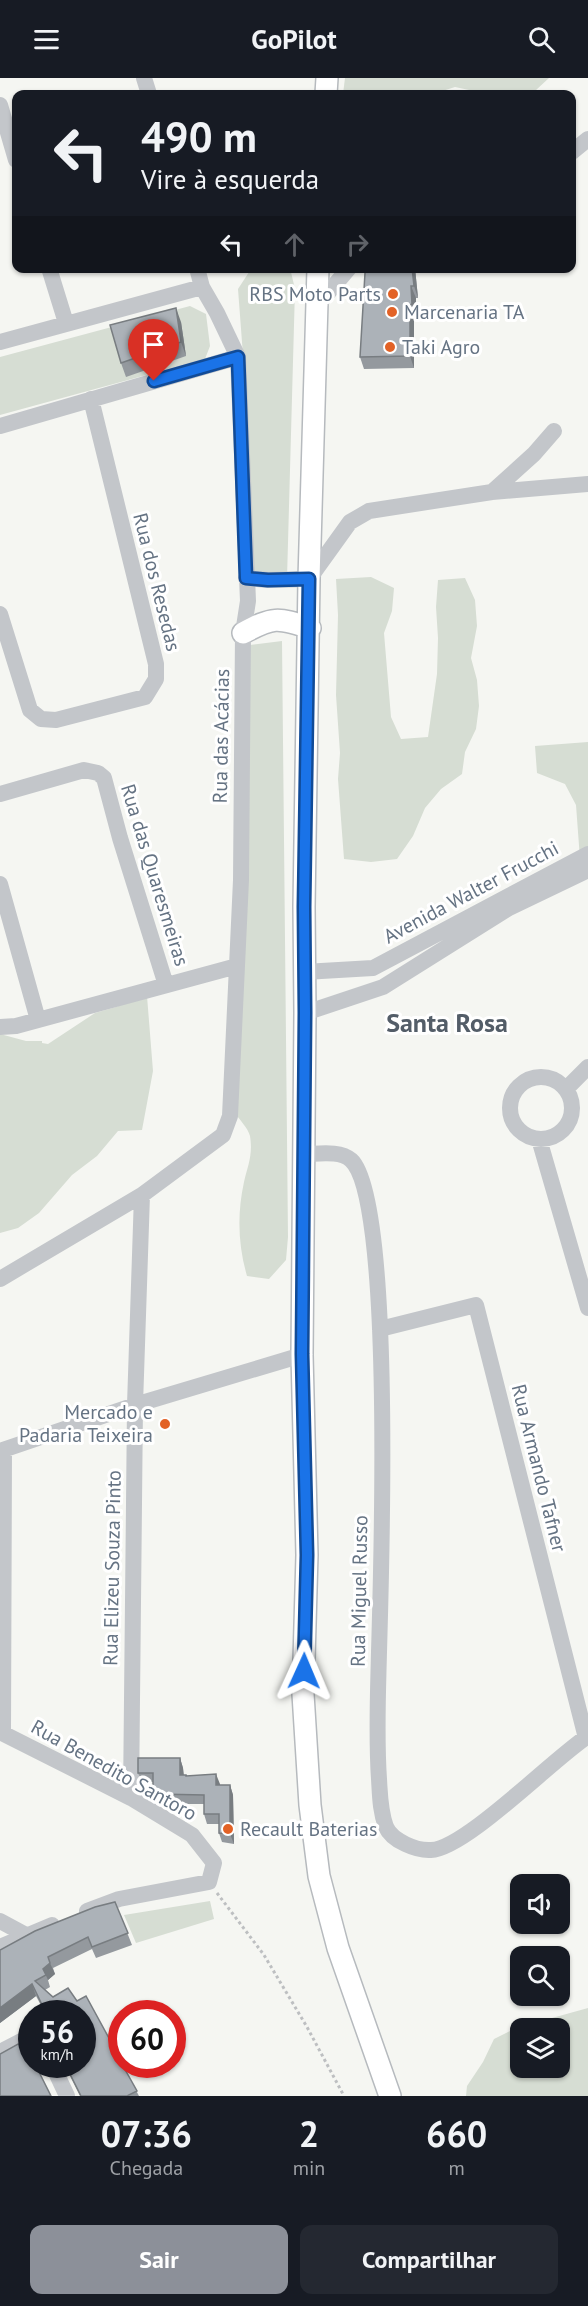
<!DOCTYPE html>
<html lang="pt">
<head>
<meta charset="utf-8">
<style>
  body { margin:0; font-family:"PT Sans",sans-serif; background:#242831; color:#f1f3f6; height:100vh; display:flex; flex-direction:column; font-size:22px; white-space:nowrap }
  * { box-sizing:border-box; margin:0 }
  p { font-size:20px; color:#9ea1a6 }
  .icon { flex:none; width:33px; height:33px; fill:none; stroke:currentColor; stroke-width:2; stroke-linecap:round; stroke-linejoin:round }
  .map { position:relative; height:2018px; overflow:hidden }
  .side { display:flex; flex-direction:column; background:#171b24; flex:1 }
  .side>* { flex:none }
  .top-card { position:absolute; left:12px; top:12px; width:564px; height:183px; border-radius:12px; box-shadow:0 2px 4px #0004; background:#171b24; color:#f1f3f6; overflow:hidden }
  .controls { position:absolute; left:510px; top:1796px; display:grid; gap:12px }
  .controls a { display:grid; place-items:center; width:60px; height:60px; border-radius:12px; background:#171b24; box-shadow:0 2px 4px #0004; font-size:30px }
  .speed { position:absolute; left:18px; top:1922px; display:flex; gap:12px; font-size:30px; font-weight:700; text-align:center }
  .speed>* { display:grid; place-content:center; width:78px; height:78px; border-radius:50%; background:#171b24; box-shadow:0 2px 4px #0004; line-height:1 }
  .speed small { font-size:15px; font-weight:400 }
  .speed .limit { border:9px solid #d22; background:#fff; color:#111 }
  .pin { position:absolute; display:grid; place-items:center; width:51px; height:51px; color:#fff; margin:-62px -26px; border-radius:50% 50% 50% 0; rotate:-45deg; box-shadow:0 0 6px #0007 }
  .pin .icon { rotate:45deg }
  .me { position:absolute; width:66px; margin:-33px; rotate:1deg; stroke-linejoin:round; filter:drop-shadow(0 0 4px #0008) }
  .turn { display:flex; align-items:center; gap:21px; height:126px; padding:0 30px; font-size:27px }
  .turn .icon { width:78px; height:78px; stroke-width:2.5 }
  .turn b { display:block; font-size:42px; line-height:51px }
  .lanes { display:flex; align-items:center; height:57px; padding:0 30px; background:#0003; justify-content:center; gap:30px; direction:ltr }
  .lanes .off { opacity:.35 }
  .eta { display:flex; justify-content:space-evenly; align-items:center; height:102px; text-align:center }
  .eta b { font-size:36px; font-weight:800; line-height:42px }
  .action { display:flex; gap:12px; margin-top:auto; padding:12px 30px }
  .action a { flex:1; height:69px; border-radius:12px; background:#8c9099; color:#fff; font-size:24px; font-weight:800; line-height:69px; text-align:center }
  .action a+a { background:#242831; color:#f1f3f6 }
  header { display:flex; justify-content:space-between; align-items:center; height:78px; padding:0 30px; background:#171b24; font-size:27px; font-weight:800 }
  .map>svg:first-child { display:block }
</style>
</head>
<body>
<header><svg class="icon" aria-label="menu" viewBox="0 0 24 24"><path d="M4 6h16M4 12h16M4 18h16"/></svg>GoPilot<svg class="icon" aria-label="search" viewBox="0 0 24 24"><circle cx="10" cy="10" r="6"/><path d="M15 15l6 6"/></svg></header>
<div class="map">
<svg width="588" height="2018" viewBox="0 0 588 2018">
  <rect width="100%" height="100%" fill="#f5f6f2"/>
  <path fill="#d6ddd3" fill-rule="evenodd" d="M 345,0 L 549,0 L 536,12 L 519,16 L 488,16 L 455,9 L 433,16 L 343,16 Z
    M 290,190 L 295,211 L 287,501 L 256,503 L 245,482 L 246,317 L 238,211 L 251,191 Z
    M 190,228 L 206,236 L 210,268 L 205,281 L 0,337 L 0,279 Z
    M 371,499 L 394,510 L 392,533 L 384,555 L 391,639 L 401,661 L 428,659 L 437,596 L 438,560 L 436,529 L 438,502 L 465,500 L 475,522 L 477,548 L 471,580 L 477,602 L 479,628 L 476,651 L 465,674 L 462,696 L 441,711 L 425,730 L 413,758 L 397,781 L 371,784 L 344,781 L 338,701 L 340,675 L 336,617 L 338,537 L 336,501 Z
    M 282,563 L 288,1159 L 286,1182 L 269,1201 L 247,1198 C 238,1167 237,1136 244,1104 C 248,1087 253,1077 250,1058 C 248,1050 239,1041 234,1034 L 250,567 Z
    M 588,664 L 588,784 L 580,781 L 576,727 L 565,706 L 537,695 L 535,668 Z
    M 142,918 L 147,918 L 153,993 L 142,1052 L 118,1053 L 97,1078 L 72,1097 L 39,1135 L 18,1150 L 0,1155 L 0,956 L 26,963 L 42,963 L 42,965 L 48,966 L 95,935 L 116,929 Z
    M 210,1823 L 214,1841 L 136,1865 L 124,1837 Z
    M 588,1930 L 588,2018 L 466,2018 L 467,2008 L 483,1984 L 494,1961 L 516,1950 ZM 520,1950 L 560,1950 L 560,1989 L 520,1989 Z"/>
  <g fill="none" stroke-linecap="round" stroke-linejoin="round">
    <defs>
      <path id="major" d="M 326,16 L 327,0
        M 318,190 L 309,501 L 304,829 L 305,935 L 302,1277 L 307,1477 L 303,1616 L 310,1727 L 319,1798 L 338,1870 L 390,2018
        M 243,555 C 273,539 277,539 310,550"/>
    </defs>
    <use href="#major" stroke="#b6babe" stroke-width="24"/>
    <path stroke="#bdbfc1" stroke-width="3" stroke-dasharray="3 3" stroke-linecap="butt" d="M 217,1815 L 264,1877 L 307,1949 L 344,2018"/>
    <path stroke="#c3c6ca" stroke-width="16" d="M 144,0 L 149,16
      M 0,27 L 16,82
      M 572,74 L 588,61
      M 49,190 L 66,245
      M 316,229 L 349,190
      M 0,264 L 202,209
      M 0,348 L 238,279
      M 492,414 L 534,376 L 554,353
      M 246,500 L 268,502 L 309,501 L 350,444 L 369,433 L 492,414 L 588,406
      M 0,536 L 30,632 L 41,641 L 56,642 L 145,619 L 156,601 L 156,586 L 91,321
      M 0,716 L 84,692 L 98,695 L 104,700 L 120,760 L 166,907
      M 0,806 L 38,942
      M 304,894 L 373,890 L 588,776
      M 305,935 L 383,909 L 509,830 L 588,792
      M 0,949 L 16,948 L 237,888
      M510 1030a31 31 0 1 1 62 0a31 31 0 1 1-62 0Z
      M 566,1011 L 588,989
      M 539,1061 L 588,1230
      M 304,1076 C 318,1076 340,1072 351,1082 C 394,1120 381,1500 379,1574 C 378,1616 376,1658 379,1701 C 380,1717 380,1733 386,1749 C 392,1763 417,1773 431,1772 C 465,1771 554,1680 588,1658
      M 0,1201 L 142,1117 L 223,1057 L 230,1038 L 241,802 L 243,555 L 248,523 L 238,279 L 217,235 L 202,209 L 197,190
      M 380,1251 L 476,1227 L 586,1660
      M 0,1373 L 135,1327 L 302,1277
      M 0,1654 L 131,1720 L 192,1757 L 214,1785 L 209,1804 L 119,1821 L 87,1833
      M 3,1655 L 4,1372
      M 131,1720 L 135,1327 L 142,1117
      M 0,1843 L 26,1857
      M 0,1869 L 52,1847
      M 0,1974 L 23,1962 L 32,1964
      M 52,1986 L 67,2018"/>
    <use href="#major" stroke="#fff" stroke-width="21"/>
  </g>
  <path fill="#94999e" d="M 372,190 L 415,190 L 418,220 L 416,220 L 416,238 L 414,239 L 414,290 L 364,291 L 360,279 Z
    M 181,244 L 186,278 L 126,299 L 121,285 Z
    M 180,1680 L 183,1690 L 184,1697 L 186,1697 L 187,1698 L 220,1706 L 220,1707 L 230,1707 L 233,1717 L 234,1766 L 222,1764 L 219,1755 L 219,1746 L 207,1746 L 204,1736 L 204,1726 L 161,1726 L 157,1723 L 153,1714 L 153,1704 L 142,1704 L 138,1695 Z
    M 115,1824 L 132,1867 L 96,1880 L 92,1871 L 53,1890 L 55,1896 L 48,1902 L 50,1909 L 45,1912 L 53,1919 L 68,1910 L 77,1923 L 86,1918 L 139,2018 L 80,2018 L 64,1986 L 82,1986 L 82,1935 L 45,1935 L 36,1918 L 0,1945 L 0,1872 L 35,1853 L 95,1829 Z"/>
  <path fill="#787d81" d="M 412,190 L 415,190 L 418,220 L 414,208 Z
    M 411,208 L 416,220 L 416,238 L 412,226 Z
    M 410,227 L 414,239 L 414,290 L 410,278 Z
    M 176,230 L 181,244 L 186,278 L 181,264 Z
    M 180,1680 L 183,1690 L 184,1706 L 180,1697 Z
    M 216,1696 L 220,1706 L 220,1717 L 216,1707 Z
    M 230,1707 L 233,1717 L 234,1766 L 230,1756 Z
    M 50,1885 L 55,1896 L 48,1902 L 43,1891 Z
    M 32,1906 L 36,1918 L 0,1945 L 0,1930 Z"/>
  <path fill="#acb2b8" stroke="#787d81" stroke-width="1.5" d="M 372,190 L 412,190 L 414,208 L 411,208 L 412,226 L 410,227 L 410,278 L 360,279 L 365,195 Z
    M 176,230 L 181,264 L 121,285 L 110,247 Z
    M 138,1680 L 180,1680 L 180,1697 L 186,1697 L 186,1698 L 216,1696 L 216,1707 L 230,1707 L 230,1756 L 219,1755 L 219,1736 L 204,1736 L 204,1717 L 157,1716 L 153,1714 L 153,1695 L 138,1695 Z
    M 115,1824 L 128,1855 L 92,1869 L 88,1859 L 48,1879 L 50,1885 L 43,1891 L 46,1897 L 35,1903 L 53,1919 L 68,1910 L 77,1923 L 86,1918 L 122,1984 L 122,1986 L 137,2013 L 127,2018 L 81,2018 L 65,1986 L 82,1986 L 82,1935 L 46,1935 L 32,1906 L 0,1930 L 0,1872 L 35,1853 L 95,1829 Z
    M 18,1966 L 29,1973 L 32,1979 L 32,1986 L 35,1986 L 51,2018 L 0,2018 L 0,1976 Z"/>
  <g fill="none" stroke-linecap="round" stroke-linejoin="round">
    <defs>
      <path id="route" d="M 154,303 L 238,279 L 246,500 L 268,502 L 309,501 L 304,829 L 305,935 L 302,1276 L 307,1477 L 304,1593"/>
    </defs>
    <use href="#route" stroke="#114b97" stroke-width="15"/>
    <use href="#route" stroke="#1a73e8" stroke-width="10"/>
  </g>
  <g fill="#e26226" stroke="#fff" stroke-width="2">
    <circle cx="393" cy="216" r="6"/>
    <circle cx="392" cy="234" r="6"/>
    <circle cx="390" cy="269" r="6"/>
    <circle cx="165" cy="1346" r="6"/>
    <circle cx="228" cy="1751" r="6"/>
  </g>
  <g text-anchor="middle" dominant-baseline="central" stroke-width="6" stroke-linejoin="round" paint-order="stroke">
    <g font-size="20" fill="#657383" stroke="#fff" text-anchor="start">
      <text x="381" y="216" text-anchor="end">RBS Moto Parts</text>
      <text x="404" y="234">Marcenaria TA</text>
      <text x="402" y="269">Taki Agro</text>
      <text x="153" y="1334" text-anchor="end">Mercado e<tspan x="153" dy="23">Padaria Teixeira</tspan></text>
      <text x="240" y="1751">Recault Baterias</text>
    </g>
    <g font-size="20" fill="#657383" stroke="#fff">
      <text transform="translate(157 504) rotate(76)">Rua dos Resedas</text>
      <text transform="translate(221 658) rotate(-89)">Rua das Acácias</text>
      <text transform="translate(155 797) rotate(73)">Rua das Quaresmeiras</text>
      <text transform="translate(471 814) rotate(-28)">Avenida Walter Frucchi</text>
      <text transform="translate(539 1390) rotate(76)">Rua Armando Tafner</text>
      <text transform="translate(112 1490) rotate(-89)">Rua Elizeu Souza Pinto</text>
      <text transform="translate(359 1513) rotate(-89)">Rua Miguel Russo</text>
      <text transform="translate(114 1692) rotate(29)">Rua Benedito Santoro</text>
    </g>
    <g font-size="26" font-weight="bold" fill="#535d68" stroke="#fff">
      <text x="447" y="944">Santa Rosa</text>
    </g>
  </g>
</svg>
<div class="controls">
<a><svg class="icon" aria-label="sound" viewBox="0 0 24 24"><path d="M4 9h4l5-4v14l-5-4H4zM17 9q2 3 0 6"/></svg></a>
<a><svg class="icon" aria-label="search" viewBox="0 0 24 24"><circle cx="10" cy="10" r="6"/><path d="M15 15l6 6"/></svg></a>
<a><svg class="icon" aria-label="layers" viewBox="0 0 24 24"><path d="M12 4l9 5-9 5-9-5zM3 14l9 5 9-5"/></svg></a>
</div>
<div class="speed"><div>56<small>km/h</small></div><div class="limit">60</div></div>
<div class="pin" style="left:154px;top:303px;background:#d93025"><svg class="icon" aria-label="arrive" viewBox="0 0 24 24"><path d="M6 21V4h12l-3 4 3 4H6"/></svg></div>
<svg class="me" style="left:304px;top:1593px" viewBox="-20 -20 40 40"><path d="M0-17L14 15 0 8-14 15z" fill="#1a73e8" stroke="#fff" stroke-width="4"/></svg>
<div class="top-card">
<div class="turn"><svg class="icon" aria-label="left" viewBox="0 0 24 24"><path d="M17 20v-9H6M10 6l-5 5 5 5"/></svg><div><b>490 m</b>Vire à esquerda</div></div>
<div class="lanes"><svg class="icon" aria-label="left" viewBox="0 0 24 24"><path d="M17 20v-9H6M10 6l-5 5 5 5"/></svg><svg class="icon off" aria-label="ahead" viewBox="0 0 24 24"><path d="M12 20V5M6 11l6-6 6 6"/></svg><svg class="icon off" aria-label="right" viewBox="0 0 24 24"><path d="M7 20v-9h11M14 6l5 5-5 5"/></svg></div>
</div>
</div>
<section class="side">
<div class="eta">
<div><b>07:36</b><p>Chegada</p></div>
<div><b>2</b><p>min</p></div>
<div><b>660</b><p>m</p></div>
</div>
<div class="action"><a>Sair</a><a>Compartilhar</a></div>
</section>
</body>
</html>
